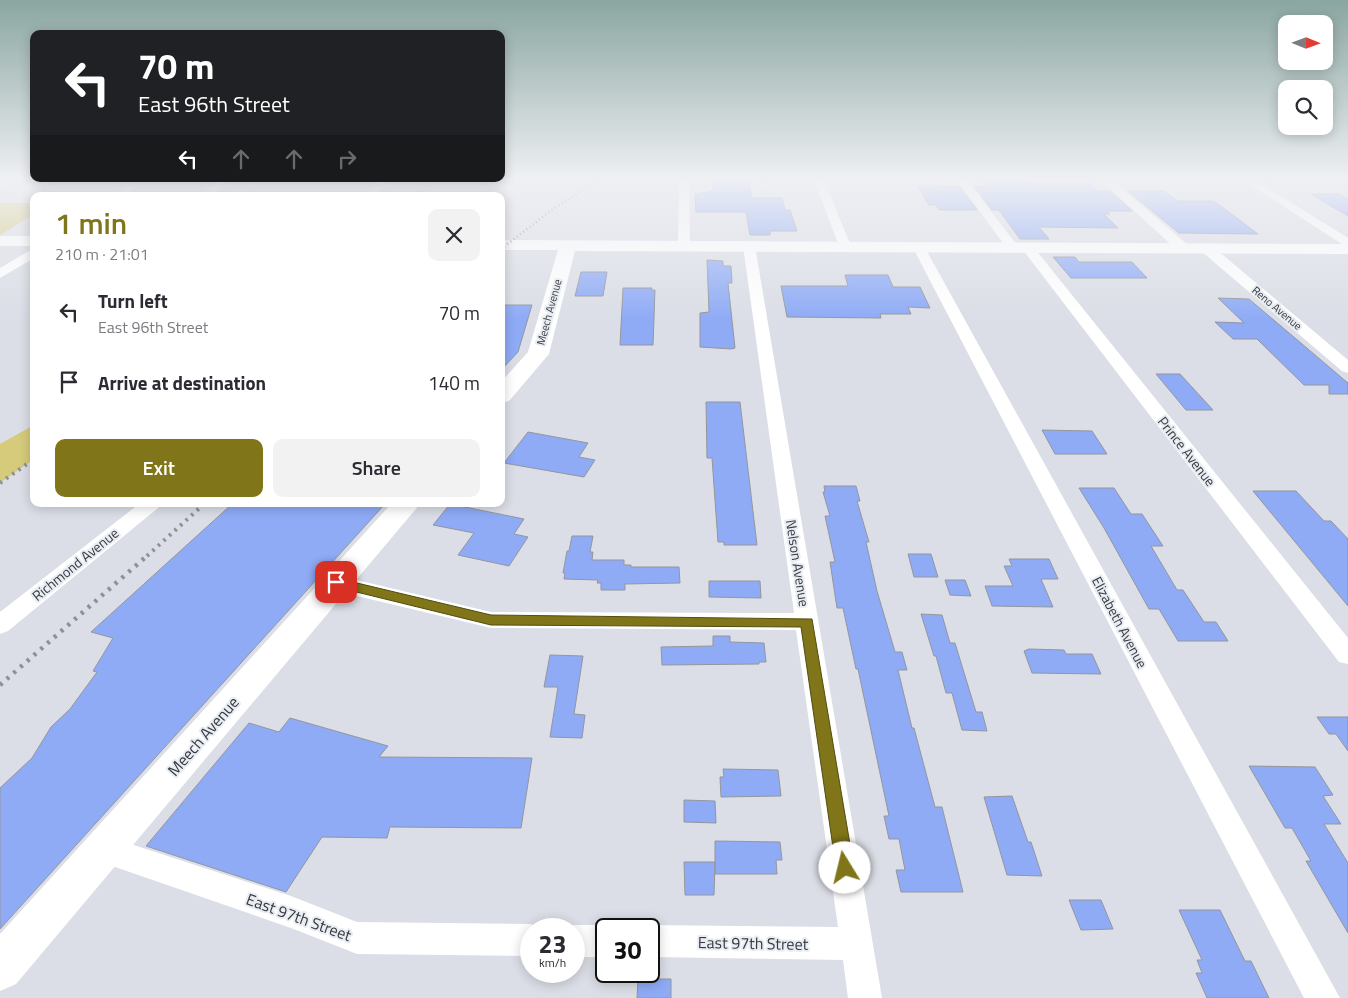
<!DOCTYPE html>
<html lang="en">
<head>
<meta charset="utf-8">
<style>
  body { margin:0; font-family:"Titillium Web",sans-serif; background:#f2f2f3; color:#2b2b33; height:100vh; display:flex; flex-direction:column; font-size:19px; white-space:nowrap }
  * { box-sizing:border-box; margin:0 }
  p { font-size:16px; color:#7c7c81 }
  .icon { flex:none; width:28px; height:28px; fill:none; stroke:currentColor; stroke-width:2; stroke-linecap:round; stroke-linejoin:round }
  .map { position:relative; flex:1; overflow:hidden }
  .drawer { position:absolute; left:30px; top:192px; width:475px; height:315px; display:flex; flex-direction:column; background:#fff; border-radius:10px; box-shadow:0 2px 12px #0003 }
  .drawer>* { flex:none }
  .guide { position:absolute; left:30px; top:30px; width:475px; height:152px; border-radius:10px; box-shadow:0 2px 12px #0003; background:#202124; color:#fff; overflow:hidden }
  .needle { width:32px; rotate:91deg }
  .fabs { position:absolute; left:1278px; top:15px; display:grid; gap:10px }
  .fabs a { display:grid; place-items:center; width:55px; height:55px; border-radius:10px; background:#fff; box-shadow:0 2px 12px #0003; font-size:25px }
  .speed { position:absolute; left:520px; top:918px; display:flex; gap:10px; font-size:25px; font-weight:700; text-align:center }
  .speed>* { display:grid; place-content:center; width:65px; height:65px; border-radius:50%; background:#fff; box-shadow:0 2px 12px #0003; line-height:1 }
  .speed small { font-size:12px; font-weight:400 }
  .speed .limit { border:2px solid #111; border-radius:8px; background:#fff; color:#111 }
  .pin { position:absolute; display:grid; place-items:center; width:42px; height:42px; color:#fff; margin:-21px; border-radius:10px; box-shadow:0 2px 8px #0006 }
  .me { position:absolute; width:55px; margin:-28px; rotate:351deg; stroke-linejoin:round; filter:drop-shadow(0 0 4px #0008) }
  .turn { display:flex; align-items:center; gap:18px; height:105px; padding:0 25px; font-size:22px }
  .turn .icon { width:65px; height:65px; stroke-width:2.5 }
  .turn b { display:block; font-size:35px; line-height:42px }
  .lanes { display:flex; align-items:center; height:48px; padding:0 25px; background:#0003; justify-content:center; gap:25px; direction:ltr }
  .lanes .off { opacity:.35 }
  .round { display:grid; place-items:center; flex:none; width:52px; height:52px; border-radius:10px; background:#f2f2f3 }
  .summary { display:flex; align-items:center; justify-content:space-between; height:85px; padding:0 25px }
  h1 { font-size:30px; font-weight:600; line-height:38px; color:#807518 }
  .primary-button { display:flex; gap:10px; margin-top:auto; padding:10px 25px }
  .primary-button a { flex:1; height:58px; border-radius:10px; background:#807518; color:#fff; font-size:20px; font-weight:600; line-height:58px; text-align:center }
  .primary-button a+a { background:#f2f2f3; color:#2b2b33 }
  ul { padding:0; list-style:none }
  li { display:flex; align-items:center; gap:15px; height:70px; padding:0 25px }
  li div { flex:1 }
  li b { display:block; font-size:19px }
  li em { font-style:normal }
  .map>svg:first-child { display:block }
</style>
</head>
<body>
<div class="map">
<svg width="1348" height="998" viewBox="0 0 1348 998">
  <rect width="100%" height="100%" fill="#dbdee6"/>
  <path fill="#d5cb7b" d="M 0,203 L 34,203 L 34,214 L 0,235 Z
    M 34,425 L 34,459 L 0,483 L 0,444 Z"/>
  <path fill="#8fabf6" stroke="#93969d" d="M 712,180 L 749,180 L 752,198 L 782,198 L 785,210 L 790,210 L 797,231 L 770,231 L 770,235 L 750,235 L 746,212 L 696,212 L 695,194 L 713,191 Z
    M 981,180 L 1024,180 L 1027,184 L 1091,184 L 1098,191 L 1110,191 L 1132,211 L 1106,211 L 1110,214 L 1104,214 L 1118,228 L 1039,227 L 1049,239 L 1020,239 L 999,210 L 992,210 L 974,186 L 986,186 Z
    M 923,185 L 959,186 L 977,210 L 939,210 L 936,205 L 929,205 L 918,186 Z
    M 1128,191 L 1164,191 L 1177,201 L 1214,201 L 1258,234 L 1179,233 Z
    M 1311,194 L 1340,194 L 1348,199 L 1348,216 Z
    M 1053,257 L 1075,257 L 1079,262 L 1132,262 L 1147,278 L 1071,278 Z
    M 707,260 L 723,261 L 723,266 L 731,266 L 732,283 L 728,283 L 735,348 L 731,349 L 700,347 L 700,313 L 709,312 Z
    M 581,272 L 607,272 L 603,296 L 575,296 Z
    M 845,275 L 888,275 L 893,287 L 920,287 L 930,308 L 908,307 L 911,314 L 880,314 L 881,318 L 787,317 L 781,286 L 848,286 Z
    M 623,288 L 652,288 L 651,290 L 655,290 L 653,345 L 620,345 Z
    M 1218,298 L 1249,299 L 1348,383 L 1348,394 L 1329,394 L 1329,385 L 1304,385 L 1257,339 L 1233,339 L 1215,322 L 1244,323 Z
    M 501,305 L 532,305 L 518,352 L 501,370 Z
    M 1156,374 L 1180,374 L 1213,410 L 1186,410 Z
    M 706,402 L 740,402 L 757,545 L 724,545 L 724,542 L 718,542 L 712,458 L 707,458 Z
    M 1042,430 L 1092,431 L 1107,454 L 1055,454 Z
    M 528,432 L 588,443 L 579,457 L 595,460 L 584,477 L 504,463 Z
    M 824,486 L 856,486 L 860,501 L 857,501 L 869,542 L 866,542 L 877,591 L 895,652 L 902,652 L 907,670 L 898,670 L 912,728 L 914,728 L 935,807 L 942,807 L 963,892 L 901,892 L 896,870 L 905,870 L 899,839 L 889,839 L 884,816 L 889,816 L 858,669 L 856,669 L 843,608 L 837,608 L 830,562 L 835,562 L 825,516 L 830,516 L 823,492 L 825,492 Z
    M 1079,488 L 1114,488 L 1131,514 L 1142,514 L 1163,546 L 1151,546 L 1177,590 L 1183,590 L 1204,622 L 1216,622 L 1228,641 L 1178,641 L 1159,609 L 1149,609 L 1104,528 Z
    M 1253,491 L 1296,491 L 1324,521 L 1331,521 L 1348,539 L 1348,606 Z
    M 232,504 L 385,504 L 0,929 L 0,788 L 32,758 L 51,727 L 70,709 L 97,672 L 93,671 L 113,638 L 91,632 Z
    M 450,504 L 524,519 L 514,534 L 528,537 L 509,566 L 458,555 L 474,533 L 433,525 Z
    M 572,536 L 593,536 L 590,552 L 593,552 L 592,560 L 624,560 L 624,565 L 631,565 L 631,567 L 679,567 L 680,583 L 625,584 L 625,590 L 601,590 L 601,583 L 597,583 L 598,580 L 564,579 L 565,573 L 563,573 L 567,551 L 569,551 Z
    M 908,554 L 931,554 L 938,577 L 914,577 Z
    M 1009,559 L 1049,559 L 1058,579 L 1041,579 L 1053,607 L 992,606 L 985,586 L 1013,586 L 1004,566 L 1012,566 Z
    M 945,580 L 965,580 L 971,596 L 950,595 Z
    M 709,581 L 760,581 L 761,598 L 709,597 Z
    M 921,614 L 942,615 L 950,643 L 955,643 L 976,712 L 982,712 L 987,731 L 962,730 L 952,693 L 946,693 L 936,656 L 934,656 Z
    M 713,636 L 730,636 L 730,642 L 764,643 L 766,662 L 759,662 L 759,664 L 662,665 L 661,647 L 713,646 Z
    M 1029,649 L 1064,650 L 1066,654 L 1092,654 L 1101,674 L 1032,673 L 1024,651 Z
    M 550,655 L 583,656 L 574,714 L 585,715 L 582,738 L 550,737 L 558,687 L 544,687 Z
    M 1317,717 L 1348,717 L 1348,751 L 1336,734 L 1329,734 Z
    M 290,718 L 388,746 L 379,757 L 532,758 L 521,828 L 390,827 L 387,838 L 322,837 L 286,892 L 146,846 L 249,723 L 279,732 Z
    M 1249,766 L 1315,767 L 1333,795 L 1323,796 L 1341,824 L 1324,824 L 1348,863 L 1348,933 L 1306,861 L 1311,861 L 1292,828 L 1285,828 Z
    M 723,769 L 778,770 L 781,796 L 721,797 L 720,777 L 724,777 Z
    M 1012,796 L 1028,842 L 1031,842 L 1042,876 L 1007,875 L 984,797 Z
    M 684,800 L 715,801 L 716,823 L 684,822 Z
    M 715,841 L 780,842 L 782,860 L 776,860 L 777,874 L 715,874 Z
    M 684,862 L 715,862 L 714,895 L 685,895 Z
    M 1069,900 L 1101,900 L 1113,929 L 1081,930 Z
    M 1179,910 L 1220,910 L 1245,961 L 1251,961 L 1269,998 L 1207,998 L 1196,973 L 1202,973 L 1197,960 L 1202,960 Z
    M 638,979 L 671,979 L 671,998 L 637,998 Z"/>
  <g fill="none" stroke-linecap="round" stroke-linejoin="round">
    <path fill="#fff" fill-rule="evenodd" d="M 219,180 L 230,180 L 211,196 L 199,196 Z
      M 378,180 L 388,180 L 376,196 L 365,196 Z
      M 679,180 L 689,180 L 690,245 L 684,249 L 678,245 Z
      M 814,180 L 824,180 L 851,246 L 849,249 L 841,249 L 839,246 Z
      M 957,180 L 967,180 L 1016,244 L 1018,247 L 1016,250 L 1008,250 Z
      M 1101,180 L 1112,180 L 1188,245 L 1189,248 L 1188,251 L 1178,251 Z
      M 1243,180 L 1255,180 L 1348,238 L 1348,248 Z
      M 128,186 L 134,189 L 126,196 L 114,196 L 124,187 Z
      M 749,242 L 755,246 L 882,998 L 848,998 L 843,960 L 649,957 L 649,929 L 639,929 L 649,925 L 838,927 L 796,630 L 491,628 L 336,591 L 328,588 L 325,583 L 328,578 L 336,575 L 491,612 L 794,613 L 743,246 Z
      M 918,242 L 924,246 L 1340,998 L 1304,998 L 912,246 Z
      M 1027,243 L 1031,244 L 1348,638 L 1348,664 L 1339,662 L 1023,250 L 1021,247 Z
      M 1206,244 L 1211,245 L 1348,360 L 1348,373 L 1342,371 L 1201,251 L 1200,248 Z
      M 34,248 L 34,258 L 0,278 L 0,268 Z
      M 139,504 L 161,504 L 158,508 L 8,631 L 0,634 L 0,612 Z
      M 103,835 L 291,896 L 357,922 L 531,924 L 543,929 L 531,929 L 531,956 L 357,954 L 291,928 L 92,859 L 88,849 L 92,839 Z
      M 574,925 L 606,925 L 616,929 L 606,929 L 606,957 L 574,957 L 574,929 L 564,929 Z"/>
    <path fill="#fff" fill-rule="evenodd" d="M 0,180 L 11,180 L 9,183 L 0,186 Z
      M 0,236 L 34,236 L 34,246 L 0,246 Z
      M 501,240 L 1348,244 L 1348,254 L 575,251 L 549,354 L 509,401 L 501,403 L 501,382 L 528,352 L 558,250 L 501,250 Z
      M 391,504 L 420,504 L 16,984 L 0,991 L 0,934 Z"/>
    <path stroke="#8e9196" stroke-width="2.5" stroke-dasharray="1 3" stroke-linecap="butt" d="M 414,196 L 438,180
      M 501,249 L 553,209 L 600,180"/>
    <path stroke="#8e9196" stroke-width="4" stroke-dasharray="2.5 5" stroke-linecap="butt" d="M 0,483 L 34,459
      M 147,556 L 204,504"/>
    <path stroke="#8e9196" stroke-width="4.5" stroke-dasharray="3 6" stroke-linecap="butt" d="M 0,685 L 148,555"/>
  </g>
  <linearGradient id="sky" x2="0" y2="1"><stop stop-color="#8aa6a0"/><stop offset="0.56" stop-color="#eff0f4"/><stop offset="1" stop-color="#eff0f4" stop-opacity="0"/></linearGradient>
  <rect width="1348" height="319" fill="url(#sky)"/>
  <path fill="#807518" stroke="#534c10" d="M 336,578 L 491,615 L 812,619 L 854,868 L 851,874 L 845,876 L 839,874 L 836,868 L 801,627 L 491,625 L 332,586 L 330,582 L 332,579 Z"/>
  <g text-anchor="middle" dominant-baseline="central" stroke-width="4" stroke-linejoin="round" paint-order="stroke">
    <g font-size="11" fill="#37393c" stroke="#e8ecf3">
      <text transform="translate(1277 308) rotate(40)">Reno Avenue</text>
      <text transform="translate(549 312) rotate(-75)">Meech Avenue</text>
    </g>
    <g font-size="14" fill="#37393c" stroke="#e8ecf3">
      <text transform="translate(1187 451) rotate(52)">Prince Avenue</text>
      <text transform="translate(798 563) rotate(81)">Nelson Avenue</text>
      <text transform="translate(75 564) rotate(-39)">Richmond Avenue</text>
      <text transform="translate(1120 622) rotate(62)">Elizabeth Avenue</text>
    </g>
    <g font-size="16" fill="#37393c" stroke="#e8ecf3">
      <text transform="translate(203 736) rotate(-49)">Meech Avenue</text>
      <text transform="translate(299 917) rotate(20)">East 97th Street</text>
      <text transform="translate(753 943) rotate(1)">East 97th Street</text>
    </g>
  </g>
</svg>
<div class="fabs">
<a><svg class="needle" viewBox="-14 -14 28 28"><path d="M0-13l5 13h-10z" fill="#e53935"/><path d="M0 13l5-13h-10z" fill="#7c7c81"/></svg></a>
<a><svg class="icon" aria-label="search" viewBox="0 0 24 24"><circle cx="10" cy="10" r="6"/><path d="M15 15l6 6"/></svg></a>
</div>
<div class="speed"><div>23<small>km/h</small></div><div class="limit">30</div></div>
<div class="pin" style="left:336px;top:582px;background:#d93025"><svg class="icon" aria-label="arrive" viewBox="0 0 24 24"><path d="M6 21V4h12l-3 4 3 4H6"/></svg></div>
<svg class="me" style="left:845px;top:868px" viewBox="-20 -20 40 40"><circle r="19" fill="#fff"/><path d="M0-13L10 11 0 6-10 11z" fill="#807518"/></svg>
<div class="guide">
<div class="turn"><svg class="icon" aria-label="left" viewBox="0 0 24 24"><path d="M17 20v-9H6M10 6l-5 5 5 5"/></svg><div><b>70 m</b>East 96th Street</div></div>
<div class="lanes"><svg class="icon" aria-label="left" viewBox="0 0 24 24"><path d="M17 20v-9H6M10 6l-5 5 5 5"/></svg><svg class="icon off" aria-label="ahead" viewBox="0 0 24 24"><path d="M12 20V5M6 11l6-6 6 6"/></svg><svg class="icon off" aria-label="ahead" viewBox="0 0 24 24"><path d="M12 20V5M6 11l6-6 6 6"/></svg><svg class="icon off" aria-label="right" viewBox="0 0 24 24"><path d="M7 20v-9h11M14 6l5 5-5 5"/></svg></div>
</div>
<section class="drawer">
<div class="summary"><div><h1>1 min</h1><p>210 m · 21:01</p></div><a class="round"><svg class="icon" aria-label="close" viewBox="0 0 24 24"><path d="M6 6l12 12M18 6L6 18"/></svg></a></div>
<ul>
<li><svg class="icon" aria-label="left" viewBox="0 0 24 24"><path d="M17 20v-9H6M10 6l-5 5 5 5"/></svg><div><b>Turn left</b><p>East 96th Street</p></div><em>70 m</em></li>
<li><svg class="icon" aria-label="arrive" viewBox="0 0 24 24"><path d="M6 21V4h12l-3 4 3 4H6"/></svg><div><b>Arrive at destination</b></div><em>140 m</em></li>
</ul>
<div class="primary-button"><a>Exit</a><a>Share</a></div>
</section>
</div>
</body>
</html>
